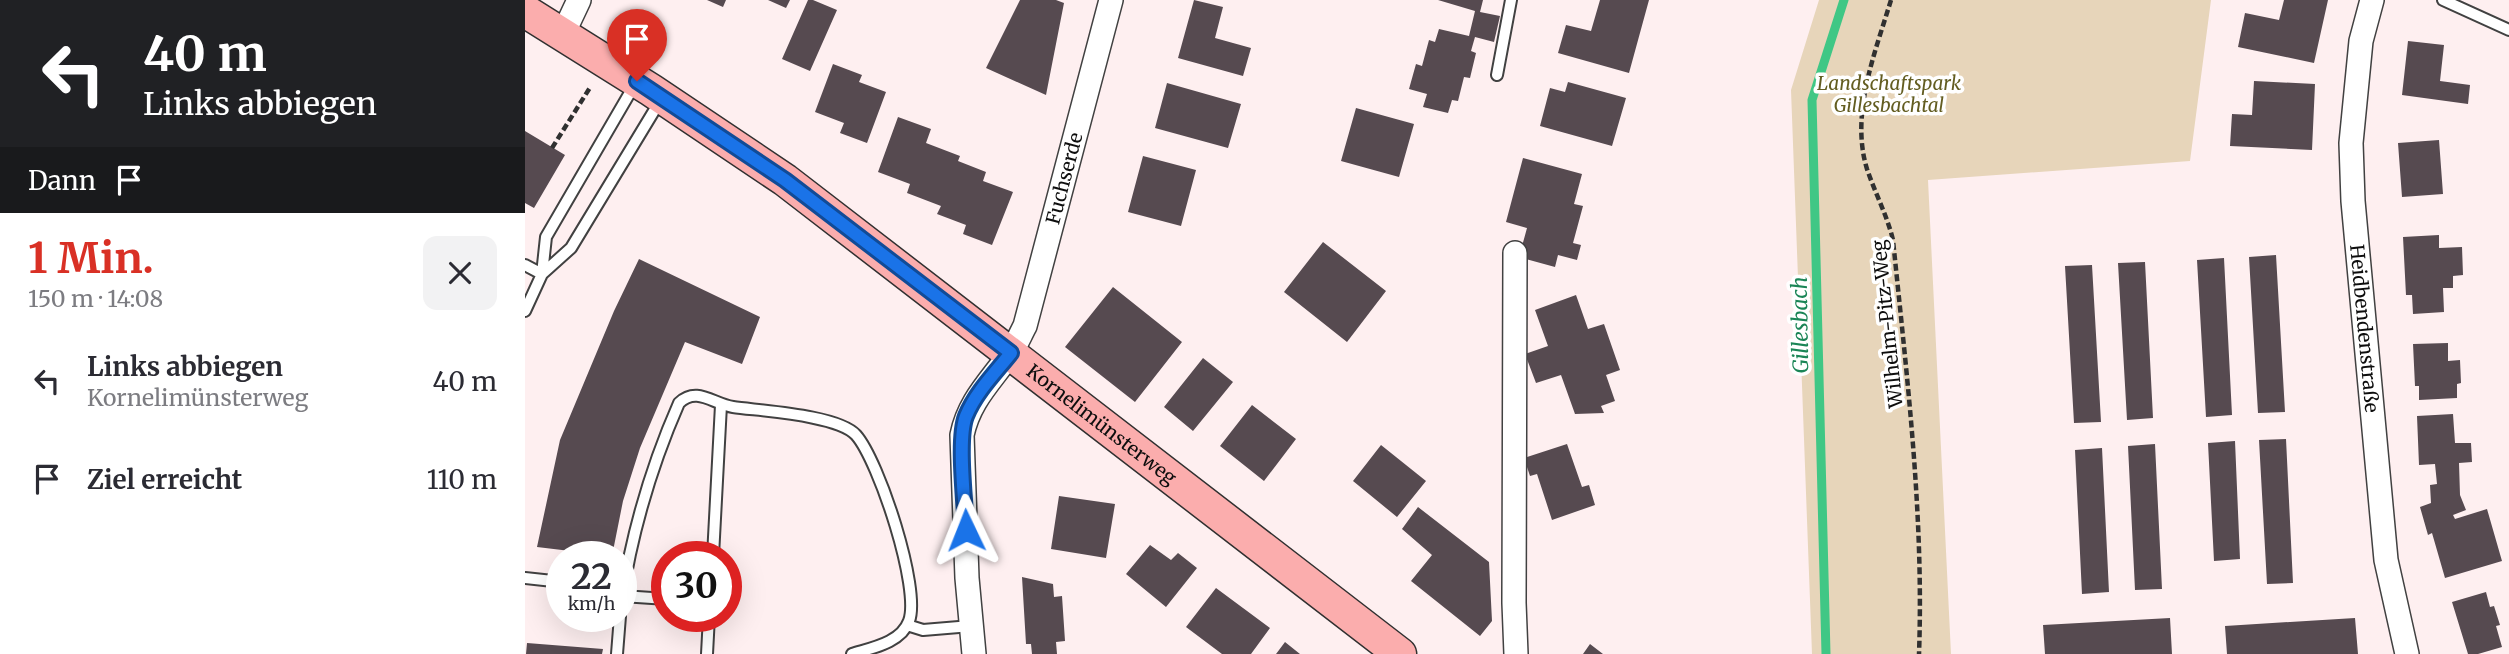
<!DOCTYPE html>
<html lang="de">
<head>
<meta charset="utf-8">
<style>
  body { margin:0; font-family:Merriweather,serif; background:#f2f2f3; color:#2b2b33; height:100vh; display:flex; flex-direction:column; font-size:26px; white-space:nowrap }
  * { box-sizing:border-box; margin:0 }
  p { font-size:23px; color:#7c7c81 }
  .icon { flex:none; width:38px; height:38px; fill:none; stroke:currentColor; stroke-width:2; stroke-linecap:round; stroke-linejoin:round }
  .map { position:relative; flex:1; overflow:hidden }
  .panel { display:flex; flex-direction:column; background:#fff; width:525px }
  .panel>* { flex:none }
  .guide { background:#202124; color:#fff; overflow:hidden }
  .speed { position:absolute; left:21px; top:541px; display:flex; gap:14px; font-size:35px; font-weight:700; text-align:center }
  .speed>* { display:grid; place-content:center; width:91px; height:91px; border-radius:50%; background:#fff; box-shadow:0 7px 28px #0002; line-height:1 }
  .speed small { font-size:18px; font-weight:400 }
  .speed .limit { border:10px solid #d22; background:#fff; color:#111 }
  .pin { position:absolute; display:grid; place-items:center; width:60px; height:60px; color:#fff; margin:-72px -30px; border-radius:50% 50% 50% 0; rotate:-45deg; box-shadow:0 0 7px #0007 }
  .pin .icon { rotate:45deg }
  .me { position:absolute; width:77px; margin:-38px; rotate:358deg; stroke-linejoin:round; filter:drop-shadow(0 0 5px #0008) }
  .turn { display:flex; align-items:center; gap:24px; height:147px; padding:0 28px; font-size:32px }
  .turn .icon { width:91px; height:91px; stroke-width:2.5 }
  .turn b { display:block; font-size:49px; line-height:60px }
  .then { display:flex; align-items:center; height:66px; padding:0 28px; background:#0003; gap:14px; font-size:26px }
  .round { display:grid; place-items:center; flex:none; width:74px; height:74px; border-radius:14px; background:#f2f2f3 }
  .headline { display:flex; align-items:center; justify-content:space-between; height:119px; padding:0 28px }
  h1 { font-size:42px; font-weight:700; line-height:52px; color:#d93025 }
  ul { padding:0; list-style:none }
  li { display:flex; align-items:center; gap:21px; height:98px; padding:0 28px }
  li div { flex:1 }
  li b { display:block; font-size:26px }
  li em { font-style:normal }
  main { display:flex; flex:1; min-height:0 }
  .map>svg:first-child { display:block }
</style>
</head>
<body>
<main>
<section class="panel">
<div class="guide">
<div class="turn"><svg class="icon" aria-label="left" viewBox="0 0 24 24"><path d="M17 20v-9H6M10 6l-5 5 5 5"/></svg><div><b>40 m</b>Links abbiegen</div></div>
<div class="then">Dann<svg class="icon" aria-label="arrive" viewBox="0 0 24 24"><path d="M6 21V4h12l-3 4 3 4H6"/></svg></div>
</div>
<div class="headline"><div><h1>1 Min.</h1><p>150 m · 14:08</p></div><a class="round"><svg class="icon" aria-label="close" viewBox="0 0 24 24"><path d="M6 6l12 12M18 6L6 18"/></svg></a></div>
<ul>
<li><svg class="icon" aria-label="left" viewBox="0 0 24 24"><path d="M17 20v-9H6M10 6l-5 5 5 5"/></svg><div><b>Links abbiegen</b><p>Kornelimünsterweg</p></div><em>40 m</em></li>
<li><svg class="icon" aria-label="arrive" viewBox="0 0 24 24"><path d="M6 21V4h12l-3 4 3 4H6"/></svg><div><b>Ziel erreicht</b></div><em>110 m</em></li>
</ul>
</section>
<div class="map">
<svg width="1984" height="654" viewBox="0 0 1984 654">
  <rect width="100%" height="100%" fill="#feeff0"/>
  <path fill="#e7d5ba" d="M 1294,0 L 1686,0 L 1665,161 L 1403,180 L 1426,654 L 1287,654 L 1266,90 Z"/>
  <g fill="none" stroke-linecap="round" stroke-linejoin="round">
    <path stroke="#40c785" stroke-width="9" d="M 1301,654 L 1287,100 L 1319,0"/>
  </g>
  <path fill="#564a50" d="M 182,0 L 201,0 L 198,7 Z
    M 243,0 L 265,0 L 261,8 Z
    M 283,0 L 288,0 L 312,10 L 285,71 L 257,59 Z
    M 495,0 L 531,0 L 539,3 L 521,95 L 461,68 Z
    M 669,0 L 698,7 L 690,38 L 726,48 L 718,76 L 653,58 Z
    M 913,0 L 958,0 L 955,12 L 975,16 L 969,42 L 950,37 L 946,51 L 951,53 L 945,78 L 939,77 L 933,101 L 927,100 L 923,113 L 898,107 L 902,94 L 884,89 L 891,64 L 897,66 L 904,40 L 910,42 L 914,29 L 944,36 L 950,11 Z
    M 1075,0 L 1124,0 L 1104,73 L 1033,53 L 1041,25 L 1066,31 Z
    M 1759,0 L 1803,0 L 1789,63 L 1713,47 L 1720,13 L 1754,20 Z
    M 1883,41 L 1919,45 L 1915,81 L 1945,85 L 1943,104 L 1877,95 Z
    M 308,64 L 337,75 L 334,82 L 361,92 L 342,143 L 315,133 L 319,123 L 290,112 Z
    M 1729,81 L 1790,84 L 1787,150 L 1705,146 L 1707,114 L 1727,115 Z
    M 1043,82 L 1101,98 L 1087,146 L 1015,126 L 1025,88 L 1040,92 Z
    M 642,83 L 716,104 L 703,148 L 630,128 Z
    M 831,108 L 889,124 L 874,177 L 816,161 Z
    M 373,117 L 406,129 L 401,143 L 435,156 L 433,161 L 461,172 L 458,181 L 488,192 L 467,245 L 438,234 L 441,225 L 412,214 L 416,206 L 382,193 L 385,184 L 353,172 Z
    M 0,131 L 40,155 L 9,208 L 0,203 Z
    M 1914,140 L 1918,194 L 1877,197 L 1873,143 Z
    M 618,156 L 671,170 L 656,226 L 603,212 Z
    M 998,158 L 1057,174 L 1049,204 L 1058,206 L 1048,243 L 1056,245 L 1052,260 L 1033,255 L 1030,267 L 994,257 L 1002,228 L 981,222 Z
    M 1914,235 L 1914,248 L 1937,247 L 1938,275 L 1928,276 L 1928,288 L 1918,288 L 1919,312 L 1888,314 L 1887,295 L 1881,295 L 1878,237 Z
    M 798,242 L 861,291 L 822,342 L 759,292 Z
    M 1751,255 L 1760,412 L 1733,413 L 1724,257 Z
    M 1699,258 L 1707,415 L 1681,417 L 1672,260 Z
    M 114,259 L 235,317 L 217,364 L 160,342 L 115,448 L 98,501 L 87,556 L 12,547 L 35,440 L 89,311 Z
    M 1620,262 L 1628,418 L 1602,420 L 1593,263 Z
    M 1567,265 L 1576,422 L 1549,423 L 1540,266 Z
    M 588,287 L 657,342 L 610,402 L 540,347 Z
    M 1051,295 L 1063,329 L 1079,324 L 1095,370 L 1081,375 L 1090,401 L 1076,406 L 1079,413 L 1050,414 L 1036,375 L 1011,383 L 1000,354 L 1023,346 L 1010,310 Z
    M 1923,343 L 1923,361 L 1935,360 L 1936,383 L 1932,384 L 1932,398 L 1894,400 L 1894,386 L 1890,386 L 1888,344 Z
    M 678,358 L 708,382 L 668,431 L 639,407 Z
    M 727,405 L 771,439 L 739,481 L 695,446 Z
    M 1928,414 L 1930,443 L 1946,443 L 1947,462 L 1934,463 L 1935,495 L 1941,510 L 1928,515 L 1930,519 L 1962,509 L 1977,561 L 1920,578 L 1907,533 L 1903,535 L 1895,507 L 1906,503 L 1905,485 L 1912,484 L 1910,464 L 1894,465 L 1892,416 Z
    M 1761,439 L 1768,583 L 1742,584 L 1734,440 Z
    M 1710,441 L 1715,559 L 1689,561 L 1683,443 Z
    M 1042,444 L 1057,487 L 1064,485 L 1070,505 L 1027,520 L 1012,474 L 1005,476 L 999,458 Z
    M 1630,444 L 1637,589 L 1610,590 L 1603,446 Z
    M 856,445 L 901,481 L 872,517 L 828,481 Z
    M 1577,448 L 1584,592 L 1557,594 L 1550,450 Z
    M 534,496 L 590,504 L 581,558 L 526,549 Z
    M 893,507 L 964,562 L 967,621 L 955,636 L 886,581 L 907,555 L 877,529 Z
    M 625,545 L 646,560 L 653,553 L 672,568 L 641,607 L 601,574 Z
    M 497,577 L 528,584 L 529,597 L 537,596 L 540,641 L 531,642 L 532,654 L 507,654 L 506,644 L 501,644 Z
    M 691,588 L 745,628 L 726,654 L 697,654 L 661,627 Z
    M 1961,592 L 1965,607 L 1969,606 L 1975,625 L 1971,626 L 1977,647 L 1953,654 L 1943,654 L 1927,602 Z
    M 1645,618 L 1647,654 L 1520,654 L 1518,625 Z
    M 1830,618 L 1833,654 L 1702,654 L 1700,626 Z
    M 760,642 L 775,654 L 751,654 Z
    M 2,643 L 78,649 L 77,654 L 1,654 Z
    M 1065,644 L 1078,654 L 1058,654 Z"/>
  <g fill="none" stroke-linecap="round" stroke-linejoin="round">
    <defs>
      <path id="lane" d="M 1918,0 L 1984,30
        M 972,75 L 986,0
        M 0,265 L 17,274 L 0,311
        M 17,274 L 21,237 L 110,84
        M 17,274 L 46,248 L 135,101
        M 188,556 L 196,405
        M 0,578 L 37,582
        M 97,596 L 142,599
        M 96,603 C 107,531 125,469 154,403 C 172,386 188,404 208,407 C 236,411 313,415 331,435 C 354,461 396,589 384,621 C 376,643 346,648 327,654
        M 382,625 L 398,630 L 446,626
        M 92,654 L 95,616
        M 182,654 L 184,616"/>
      <g id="street">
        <path id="s1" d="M 1847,0 L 1836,41 L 1826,143 L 1828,201 L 1861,560 L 1882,654"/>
        <path d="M 38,34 L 54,0"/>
        <path d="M 990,253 L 989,603 L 991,654"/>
        <path id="s2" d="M 449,654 L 442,578 L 437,435 C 444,401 465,382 484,355 C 491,346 495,335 500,326 L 586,0"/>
      </g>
      <g id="secondary">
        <path id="s3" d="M 0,11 L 126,90 L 260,180 L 875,654"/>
      </g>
    </defs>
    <use href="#lane" stroke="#414141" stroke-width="14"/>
    <use href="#street" stroke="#414141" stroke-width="26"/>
    <use href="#secondary" stroke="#303030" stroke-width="35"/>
    <path stroke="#303030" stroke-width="4.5" stroke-dasharray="7 3.5" stroke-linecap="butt" d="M 1366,0 C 1350,53 1325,114 1342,169 C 1350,193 1362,215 1368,240 C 1382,378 1399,515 1394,654
      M 27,148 L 66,86"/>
    <use href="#lane" stroke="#fff" stroke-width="10"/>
    <use href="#street" stroke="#fff" stroke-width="23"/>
    <use href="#secondary" stroke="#fbadad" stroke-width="32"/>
  </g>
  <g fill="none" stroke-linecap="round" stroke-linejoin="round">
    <defs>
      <path id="route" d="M 112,81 L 260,180 L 486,353 C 470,373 451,392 441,416 C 432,439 440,503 441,530"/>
    </defs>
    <use href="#route" stroke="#114b97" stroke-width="18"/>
    <use href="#route" stroke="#1a73e8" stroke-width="12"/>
  </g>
  <g text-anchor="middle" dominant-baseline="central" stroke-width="7" stroke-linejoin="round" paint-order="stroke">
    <g font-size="19" font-style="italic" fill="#635d21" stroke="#fff">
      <text x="1364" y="83">Landschaftspark<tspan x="1364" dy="22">Gillesbachtal</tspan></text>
    </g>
    <g font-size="19" fill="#0e0e0e" stroke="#fff">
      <text stroke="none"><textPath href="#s2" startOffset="499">Fuchserde</textPath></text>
      <text transform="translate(1362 324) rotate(-96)">Wilhelm-Pitz-Weg</text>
      <text stroke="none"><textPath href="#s1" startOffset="331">Heidbendenstraße</textPath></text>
      <text stroke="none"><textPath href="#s3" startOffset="710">Kornelimünsterweg</textPath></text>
    </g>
    <g font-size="21" font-style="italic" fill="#1a8556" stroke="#fff">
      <text transform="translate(1275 325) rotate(-91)">Gillesbach</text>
    </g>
  </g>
</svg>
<div class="speed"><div>22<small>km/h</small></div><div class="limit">30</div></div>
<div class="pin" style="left:112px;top:81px;background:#d93025"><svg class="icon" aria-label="arrive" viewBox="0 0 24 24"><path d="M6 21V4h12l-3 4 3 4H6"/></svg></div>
<svg class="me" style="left:441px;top:530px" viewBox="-20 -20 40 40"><path d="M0-17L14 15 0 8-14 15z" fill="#1a73e8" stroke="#fff" stroke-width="4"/></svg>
</div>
</main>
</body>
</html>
